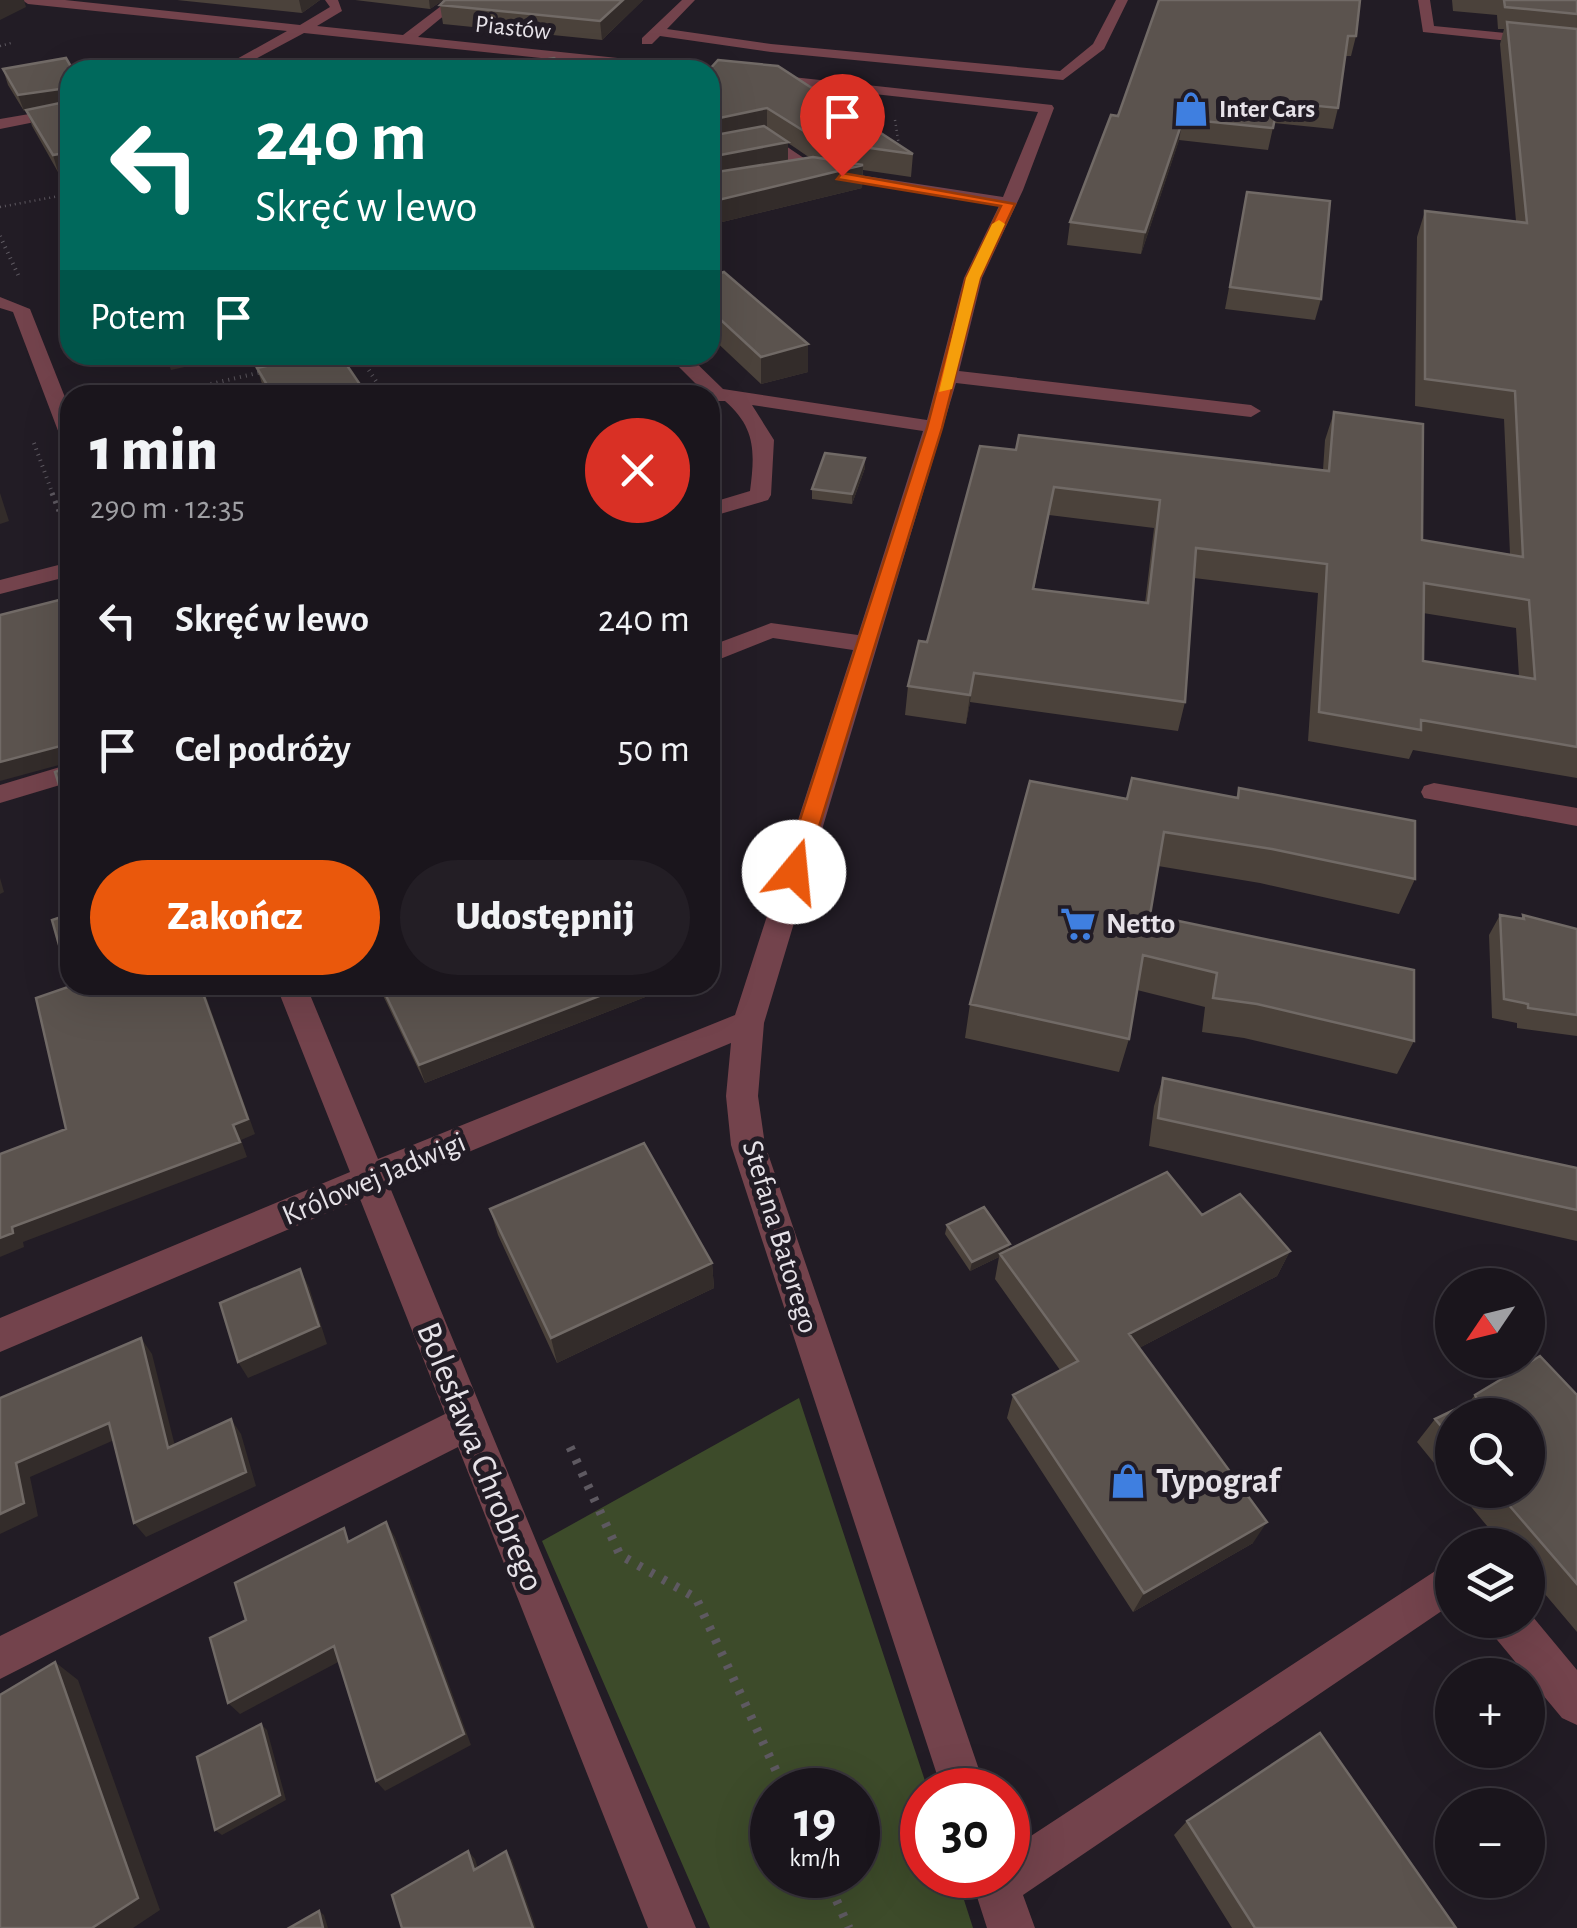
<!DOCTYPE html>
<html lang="pl">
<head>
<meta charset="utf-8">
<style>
  body { margin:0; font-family:"Alegreya Sans",sans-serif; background:#231e25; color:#f1f3f6; height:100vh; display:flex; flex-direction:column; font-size:38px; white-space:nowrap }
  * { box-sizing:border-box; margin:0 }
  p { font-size:32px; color:#9f9fa3 }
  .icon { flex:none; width:55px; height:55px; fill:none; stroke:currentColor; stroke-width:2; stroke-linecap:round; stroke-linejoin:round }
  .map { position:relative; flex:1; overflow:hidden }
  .drawer { position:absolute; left:60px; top:385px; width:660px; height:610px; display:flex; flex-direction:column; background:#1a151c; border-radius:30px; box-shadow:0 10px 40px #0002,0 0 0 2px #38343b }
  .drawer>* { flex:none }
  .banner { position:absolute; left:60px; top:60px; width:660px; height:305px; border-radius:30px; box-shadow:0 10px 40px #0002,0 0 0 2px #38343b; background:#00695c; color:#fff; overflow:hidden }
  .needle { width:65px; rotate:235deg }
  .controls { position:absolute; left:1435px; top:1268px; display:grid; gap:20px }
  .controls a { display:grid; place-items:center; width:110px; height:110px; border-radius:50%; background:#1a151c; box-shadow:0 10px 40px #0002,0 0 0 2px #38343b; font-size:50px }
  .speed { position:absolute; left:750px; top:1768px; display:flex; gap:20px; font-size:50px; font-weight:700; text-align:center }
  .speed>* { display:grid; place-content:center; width:130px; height:130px; border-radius:50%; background:#1a151c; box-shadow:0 10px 40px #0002,0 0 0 2px #38343b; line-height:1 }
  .speed small { font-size:25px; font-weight:400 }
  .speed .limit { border:15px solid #d22; background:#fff; color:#111 }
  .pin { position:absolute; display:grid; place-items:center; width:85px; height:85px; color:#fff; margin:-102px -42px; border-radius:50% 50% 50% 0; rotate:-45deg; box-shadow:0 0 10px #0007 }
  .pin .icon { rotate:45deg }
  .me { position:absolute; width:110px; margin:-55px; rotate:17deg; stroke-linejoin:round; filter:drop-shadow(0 0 8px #0008) }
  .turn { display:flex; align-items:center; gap:35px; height:210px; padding:0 30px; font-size:45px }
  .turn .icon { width:130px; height:130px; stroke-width:2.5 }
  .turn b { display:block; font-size:70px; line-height:85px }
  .then { display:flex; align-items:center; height:95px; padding:0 30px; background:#0003; gap:20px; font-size:38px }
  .round { display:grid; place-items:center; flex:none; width:105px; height:105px; border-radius:52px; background:#231e25 }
  .summary { display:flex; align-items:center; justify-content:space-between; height:170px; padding:0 30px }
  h1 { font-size:60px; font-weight:800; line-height:75px }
  .cta { display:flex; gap:20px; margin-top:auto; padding:20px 30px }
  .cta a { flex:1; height:115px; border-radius:60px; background:#ea580c; color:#fff; font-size:40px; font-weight:800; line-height:115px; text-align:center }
  .cta a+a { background:#231e25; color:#f1f3f6 }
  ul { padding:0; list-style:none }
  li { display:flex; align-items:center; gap:30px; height:130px; padding:0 30px }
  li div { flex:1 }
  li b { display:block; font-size:38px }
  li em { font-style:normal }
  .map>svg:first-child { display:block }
</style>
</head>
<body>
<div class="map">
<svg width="1577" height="1928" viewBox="0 0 1577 1928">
  <rect width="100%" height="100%" fill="#221c25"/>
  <path fill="#3d4b2a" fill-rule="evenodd" d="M 799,1398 L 928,1790 L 922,1790 L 922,1875 L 956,1875 L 973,1928 L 710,1928 L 542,1541 ZM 772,1790 L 858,1790 L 858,1875 L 772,1875 Z"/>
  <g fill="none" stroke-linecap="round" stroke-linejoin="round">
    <path stroke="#5e5961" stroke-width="2.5" stroke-dasharray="1 4" stroke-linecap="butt" d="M 0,46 L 11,43
      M 895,120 L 900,152
      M 0,207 L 70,194"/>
    <path stroke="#5e5961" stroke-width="4" stroke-dasharray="1 5" stroke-linecap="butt" d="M 0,236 L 20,279
      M 359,355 L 385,395
      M 164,395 L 266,371
      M 34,443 L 53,495"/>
    <path stroke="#5e5961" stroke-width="5" stroke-dasharray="2.5 6" stroke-linecap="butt" d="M 52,493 L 70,540"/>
    <path stroke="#5e5961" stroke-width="9" stroke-dasharray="4 10" stroke-linecap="butt" d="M 570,1447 L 620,1555 L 696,1598 L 785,1790
      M 825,1875 L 849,1928"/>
    <path fill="#73434c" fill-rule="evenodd" d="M 22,0 L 65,0 L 300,25 L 330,7 L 325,0 L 338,0 L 342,11 L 317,26 L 403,35 L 449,0 L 463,0 L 418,37 L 694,66 L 701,70 L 654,70 L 304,33 L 235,70 L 217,70 L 287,31 L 28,4 Z
      M 682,0 L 695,0 L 667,29 L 771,44 L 1060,71 L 1093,44 L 1116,0 L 1128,0 L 1104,49 L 1063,80 L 771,52 L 660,36 L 652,44 L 642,44 L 642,38 Z
      M 1418,0 L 1430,0 L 1434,26 L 1577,40 L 1577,48 L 1423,32 Z
      M 710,68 L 1052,105 L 1054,108 L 1023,190 L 982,278 L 959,371 L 1251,405 L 1261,411 L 1251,417 L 956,383 L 764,1023 L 758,1096 L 765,1145 L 986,1790 L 942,1790 L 731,1145 L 726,1096 L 731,1043 L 389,1185 L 696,1928 L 648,1928 L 458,1447 L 0,1679 L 0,1636 L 445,1414 L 360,1199 L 0,1352 L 0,1318 L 350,1172 L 276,985 L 306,985 L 378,1159 L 735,1015 L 853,650 L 773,638 L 710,663 L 710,646 L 771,623 L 858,635 L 923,431 L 752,405 L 774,440 L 771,495 L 768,500 L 710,517 L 710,503 L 750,491 C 755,452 756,428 725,401 L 710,401 L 710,395 L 674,395 L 684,389 L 701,389 L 667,355 L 688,355 L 723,389 L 927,420 L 964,278 L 999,206 L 807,174 L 765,144 L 710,156 L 710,146 L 768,134 L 820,169 L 1003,197 L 1038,112 L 710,76 L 710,70 L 704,70 Z
      M 70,107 L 70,115 L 0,129 L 0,119 Z
      M 0,297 L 30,309 L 70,410 L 70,442 L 60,436 L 13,312 L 0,308 Z
      M 70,562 L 70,576 L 0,594 L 0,580 Z
      M 70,764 L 70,782 L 0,803 L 0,785 Z
      M 1434,783 L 1577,808 L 1577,826 L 1424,798 L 1421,792 L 1424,786 Z
      M 1452,1560 L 1452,1604 L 1023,1895 L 1035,1928 L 987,1928 L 970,1875 L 1008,1875 L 1008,1851 Z
      M 1528,1611 L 1577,1670 L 1577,1725 L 1562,1718 L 1493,1635 L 1487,1620 L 1528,1620 Z"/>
  </g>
  <path fill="#4b423b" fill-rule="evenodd" d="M 177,0 L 320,0 L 302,13 Z
    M 355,0 L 443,0 L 430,9 Z
    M 445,0 L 643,0 L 602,40 L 443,24 L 440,5 Z
    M 1159,0 L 1356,36 L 1351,56 L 1345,56 L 1338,108 L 1333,129 L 1274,123 L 1268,150 L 1179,140 L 1141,254 L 1067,245 L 1070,222 L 1118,116 Z
    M 1452,0 L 1577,0 L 1577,778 L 1413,750 L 1409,759 L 1308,741 L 1318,593 L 1194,578 L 1185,702 L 1178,731 L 970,702 L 966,724 L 905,715 L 908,686 L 1016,450 L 1323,470 L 1325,440 L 1334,412 L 1422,540 L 1510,554 L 1504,419 L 1415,406 L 1417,237 L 1425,211 L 1516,221 L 1500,44 L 1504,29 L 1498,29 L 1497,15 L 1453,11 ZM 1049,515 L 1154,528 L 1145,603 L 1034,589 ZM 1423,613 L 1516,628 L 1519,677 L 1423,661 Z
    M 66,58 L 58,172 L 32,126 L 27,111 L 24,111 L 8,85 L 3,69 Z
    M 710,70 L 913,154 L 911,177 L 863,170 L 862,188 L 710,225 ZM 788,143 L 797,149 L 810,158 L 788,161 Z
    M 1247,192 L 1321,299 L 1315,320 L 1225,309 Z
    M 710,276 L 808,372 L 761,384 L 710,336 Z
    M 257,368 L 364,395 L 267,395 L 263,387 Z
    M 865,468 L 852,504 L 812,499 L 812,489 Z
    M 1239,788 L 1415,879 L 1399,914 L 1260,883 L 1158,866 L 1150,915 L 1414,1041 L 1397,1074 L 1244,1038 L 1202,1032 L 1205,1007 L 1137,990 L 1129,1039 L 1119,1072 L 965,1038 L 970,1004 L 1127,799 L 1236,798 Z
    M 1500,915 L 1521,919 L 1523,915 L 1577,929 L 1577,1036 L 1517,1028 L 1517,1023 L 1492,1018 L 1489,935 Z
    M 378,985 L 676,985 L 425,1083 Z
    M 1163,1078 L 1577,1168 L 1577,1241 L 1149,1146 L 1154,1106 Z
    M 490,1209 L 712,1263 L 714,1288 L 557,1363 L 498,1235 Z
    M 1202,1215 L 1290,1251 L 1277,1276 L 1139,1348 L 1253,1543 L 1133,1612 L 1007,1418 L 1013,1395 L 1060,1370 L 995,1279 L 999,1257 L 970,1271 L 945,1234 L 947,1225 L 1009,1249 Z
    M 1475,1395 L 1577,1395 L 1577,1632 L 1528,1574 L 1528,1545 L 1503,1545 L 1457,1490 L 1528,1490 L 1452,1415 L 1452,1485 L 1417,1442 L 1435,1419 L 1469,1402 Z
    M 1187,1821 L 1456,1928 L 1232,1928 L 1174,1835 Z"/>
  <path fill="#332c2a" d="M 0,0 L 24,0 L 26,7 L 0,20 Z
    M 299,0 L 320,0 L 302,13 Z
    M 429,0 L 443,0 L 430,9 Z
    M 623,0 L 643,0 L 602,40 L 600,21 Z
    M 67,88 L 70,104 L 24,111 L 18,95 Z
    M 767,108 L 767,130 L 710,142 L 710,120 Z
    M 1183,119 L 1179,140 L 1141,254 L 1145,232 Z
    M 788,142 L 788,165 L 710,180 L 710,157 Z
    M 70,152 L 70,170 L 58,172 L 53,155 Z
    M 863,165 L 862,188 L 710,225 L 710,202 Z
    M 808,344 L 808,372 L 761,384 L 761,357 Z
    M 166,355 L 239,355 L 171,370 Z
    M 361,386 L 364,395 L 322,395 Z
    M 865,458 L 865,468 L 852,504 L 852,494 Z
    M 1054,487 L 1049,515 L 1028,618 L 1033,589 Z
    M 0,493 L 9,521 L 0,524 Z
    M 974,673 L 970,702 L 966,724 L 970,695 Z
    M 64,745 L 70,762 L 0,781 L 0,762 Z
    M 0,878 L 4,892 L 0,894 Z
    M 200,985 L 202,985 L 255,1134 L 241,1140 L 247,1157 L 23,1242 L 24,1247 L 0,1257 L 0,1238 L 12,1227 L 233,1125 Z
    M 628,985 L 676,985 L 425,1083 L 419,1065 Z
    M 1010,1244 L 1008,1253 L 1000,1254 L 999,1257 L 970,1271 L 972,1262 Z
    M 1290,1251 L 1277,1276 L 1120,1358 L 1129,1334 Z
    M 712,1263 L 714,1288 L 557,1363 L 551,1338 Z
    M 300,1269 L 309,1287 L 327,1344 L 248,1378 L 238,1362 Z
    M 141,1338 L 152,1354 L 179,1462 L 168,1448 Z
    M 231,1419 L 241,1434 L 256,1486 L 146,1537 L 134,1523 Z
    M 109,1423 L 121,1437 L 30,1477 L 38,1516 L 0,1534 L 0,1514 L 16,1463 Z
    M 386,1522 L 395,1537 L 471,1745 L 385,1791 L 376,1781 Z
    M 1267,1522 L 1253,1543 L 1133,1612 L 1144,1593 Z
    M 334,1646 L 344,1659 L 240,1714 L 228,1703 Z
    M 55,1662 L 78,1680 L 160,1910 L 133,1928 L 92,1928 Z
    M 261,1724 L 267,1730 L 286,1800 L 222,1835 L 215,1830 Z
    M 468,1851 L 475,1859 L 481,1878 L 474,1870 Z
    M 506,1851 L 512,1860 L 536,1928 L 533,1928 Z
    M 319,1911 L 324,1915 L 328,1928 L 323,1928 Z"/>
  <path fill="#5b534e" stroke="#716a66" stroke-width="2.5" fill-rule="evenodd" d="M 445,0 L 623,0 L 600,21 L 440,5 Z
    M 1159,0 L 1360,0 L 1356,36 L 1348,36 L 1338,108 L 1278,102 L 1273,128 L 1183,119 L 1145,232 L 1070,222 L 1111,115 L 1118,116 Z
    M 1504,0 L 1577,0 L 1577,14 L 1505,7 Z
    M 1507,22 L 1577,29 L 1577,747 L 1421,720 L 1421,730 L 1319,712 L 1327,564 L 1196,548 L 1185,702 L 974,673 L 970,695 L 908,686 L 919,641 L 927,642 L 980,446 L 1016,450 L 1019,435 L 1329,471 L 1334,412 L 1423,424 L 1422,540 L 1523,557 L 1515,391 L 1425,379 L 1425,211 L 1527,223 ZM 1054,487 L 1160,500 L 1148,603 L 1033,589 ZM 1424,583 L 1529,600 L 1535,679 L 1423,661 Z
    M 66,58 L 73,70 L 70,70 L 70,152 L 53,155 L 26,110 L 65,102 L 67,88 L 18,95 L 3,69 Z
    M 554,58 L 568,70 L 487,70 Z
    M 718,60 L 778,66 L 913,154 L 820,141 L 767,108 L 710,120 L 709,70 Z
    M 764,126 L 788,142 L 710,157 L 710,136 Z
    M 813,157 L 863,165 L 710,202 L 710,173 Z
    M 1247,192 L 1330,201 L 1321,299 L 1230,287 Z
    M 724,272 L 808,344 L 761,357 L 710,310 L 710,276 Z
    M 316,355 L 340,355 L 361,386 L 322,395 L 273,395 L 257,368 Z
    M 825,453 L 865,458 L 852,494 L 812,489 Z
    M 63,599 L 70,620 L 70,820 L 55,772 L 65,768 L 64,745 L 0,762 L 0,615 Z
    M 1132,778 L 1238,798 L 1239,788 L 1415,821 L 1415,879 L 1272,849 L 1164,832 L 1150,915 L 1414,970 L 1414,1041 L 1257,1004 L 1213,998 L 1217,973 L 1143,955 L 1129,1039 L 970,1004 L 1030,781 L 1127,799 Z
    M 70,914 L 70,984 L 52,920 Z
    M 1500,915 L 1524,919 L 1523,915 L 1577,929 L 1577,1015 L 1528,1008 L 1528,1004 L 1504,999 Z
    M 70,985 L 200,985 L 248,1119 L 233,1125 L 240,1142 L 12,1227 L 13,1233 L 0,1238 L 0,1154 L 66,1129 L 36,998 L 71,986 Z
    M 381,985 L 628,985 L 419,1065 Z
    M 1163,1078 L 1577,1168 L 1577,1210 L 1158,1118 Z
    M 644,1143 L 712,1263 L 551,1338 L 490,1209 Z
    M 1167,1172 L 1202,1215 L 1240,1194 L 1290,1251 L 1129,1334 L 1267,1522 L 1144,1593 L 1013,1395 L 1078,1361 L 1000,1254 Z
    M 984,1207 L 1010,1244 L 972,1262 L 947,1225 Z
    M 300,1269 L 319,1326 L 238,1362 L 220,1303 Z
    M 141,1338 L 168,1448 L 231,1419 L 246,1472 L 134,1523 L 109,1423 L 16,1463 L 24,1503 L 0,1514 L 0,1398 Z
    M 1540,1356 L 1577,1395 L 1577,1584 L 1496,1490 L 1528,1490 L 1528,1415 L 1452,1415 L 1452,1439 L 1435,1419 L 1477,1399 L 1475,1395 Z
    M 386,1522 L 464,1734 L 376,1781 L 334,1646 L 228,1703 L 210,1638 L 246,1620 L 235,1583 L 344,1528 L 348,1542 Z
    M 55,1662 L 138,1898 L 92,1928 L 0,1928 L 0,1695 Z
    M 261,1724 L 280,1795 L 215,1830 L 197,1757 Z
    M 1320,1733 L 1456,1928 L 1255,1928 L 1187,1821 Z
    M 468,1851 L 474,1870 L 506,1851 L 533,1928 L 402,1928 L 392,1895 Z
    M 319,1911 L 323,1928 L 289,1928 Z"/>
  <path fill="#ea580c" stroke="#983908" stroke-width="2.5" d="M 842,173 L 1015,204 L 980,278 L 942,428 L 805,872 L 794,880 L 783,872 L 927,428 L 966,278 L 1001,206 L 837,179 Z"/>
  <path fill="#f59e0b" d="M 999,220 L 1005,224 L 980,278 L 952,389 L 939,392 L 966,278 L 992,224 Z"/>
  <defs>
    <symbol id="shop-bare" viewBox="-9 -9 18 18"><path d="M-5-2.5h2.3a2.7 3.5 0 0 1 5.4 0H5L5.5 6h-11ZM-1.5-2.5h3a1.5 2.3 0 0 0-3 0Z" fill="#3f7fe0" stroke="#221c25" stroke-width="2.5" paint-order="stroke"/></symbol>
    <symbol id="supermarket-bare" viewBox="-9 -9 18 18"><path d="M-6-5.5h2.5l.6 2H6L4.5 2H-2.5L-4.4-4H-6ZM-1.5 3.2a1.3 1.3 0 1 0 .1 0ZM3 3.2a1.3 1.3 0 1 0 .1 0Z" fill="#3f7fe0" stroke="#221c25" stroke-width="2.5" paint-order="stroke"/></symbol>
  </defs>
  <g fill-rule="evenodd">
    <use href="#shop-bare" x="1166" y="84" width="50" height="50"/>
    <use href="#supermarket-bare" x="1053" y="899" width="50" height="50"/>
    <use href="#shop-bare" x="1103" y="1456" width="50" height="50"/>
  </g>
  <g text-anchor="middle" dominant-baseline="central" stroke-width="10" stroke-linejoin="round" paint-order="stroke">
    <g font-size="25" fill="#e6e2e8" stroke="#221c25">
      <text transform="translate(513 28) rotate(6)">Piastów</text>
    </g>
    <g font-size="25" font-weight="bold" fill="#e6e2e8" stroke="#221c25" text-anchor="start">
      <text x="1219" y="109">Inter Cars</text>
    </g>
    <g font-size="30" font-weight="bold" fill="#e6e2e8" stroke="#221c25" text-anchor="start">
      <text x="1106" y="924">Netto</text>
    </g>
    <g font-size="30" fill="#e6e2e8" stroke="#221c25">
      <text transform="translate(374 1179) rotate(-23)">Królowej Jadwigi</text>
      <text transform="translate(780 1237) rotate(73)">Stefana Batorego</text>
    </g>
    <g font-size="35" fill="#e6e2e8" stroke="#221c25">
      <text transform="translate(480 1457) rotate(68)">Bolesława Chrobrego</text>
    </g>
    <g font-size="35" font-weight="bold" fill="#e6e2e8" stroke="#221c25" text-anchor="start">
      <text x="1156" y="1481">Typograf</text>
    </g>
  </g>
</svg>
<div class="controls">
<a><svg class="needle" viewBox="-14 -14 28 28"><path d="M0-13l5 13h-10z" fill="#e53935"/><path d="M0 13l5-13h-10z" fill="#9f9fa3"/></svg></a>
<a><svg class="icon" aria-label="search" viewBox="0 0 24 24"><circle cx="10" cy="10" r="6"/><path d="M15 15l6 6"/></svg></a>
<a><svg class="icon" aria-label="layers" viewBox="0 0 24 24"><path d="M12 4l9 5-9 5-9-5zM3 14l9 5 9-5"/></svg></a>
<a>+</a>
<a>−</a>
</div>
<div class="speed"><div>19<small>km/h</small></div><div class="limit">30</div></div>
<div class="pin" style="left:842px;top:176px;background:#d93025"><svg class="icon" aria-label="arrive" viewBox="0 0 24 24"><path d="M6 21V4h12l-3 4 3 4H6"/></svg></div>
<svg class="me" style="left:794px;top:872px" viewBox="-20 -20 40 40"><circle r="19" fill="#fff"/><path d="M0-13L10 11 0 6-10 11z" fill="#ea580c"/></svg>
<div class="banner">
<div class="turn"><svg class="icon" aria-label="left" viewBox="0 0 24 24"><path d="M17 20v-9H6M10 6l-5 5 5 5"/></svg><div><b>240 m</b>Skręć w lewo</div></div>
<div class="then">Potem<svg class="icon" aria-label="arrive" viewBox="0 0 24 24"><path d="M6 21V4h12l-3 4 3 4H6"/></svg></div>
</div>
<section class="drawer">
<div class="summary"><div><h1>1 min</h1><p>290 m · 12:35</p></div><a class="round" style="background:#d93025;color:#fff"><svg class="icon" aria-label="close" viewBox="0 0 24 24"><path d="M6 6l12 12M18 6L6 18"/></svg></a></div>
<ul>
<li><svg class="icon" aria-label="left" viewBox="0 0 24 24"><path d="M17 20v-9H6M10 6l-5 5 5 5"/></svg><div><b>Skręć w lewo</b></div><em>240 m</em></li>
<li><svg class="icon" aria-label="arrive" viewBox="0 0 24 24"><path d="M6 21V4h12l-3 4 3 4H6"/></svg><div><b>Cel podróży</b></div><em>50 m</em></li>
</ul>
<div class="cta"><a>Zakończ</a><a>Udostępnij</a></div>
</section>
</div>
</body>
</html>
